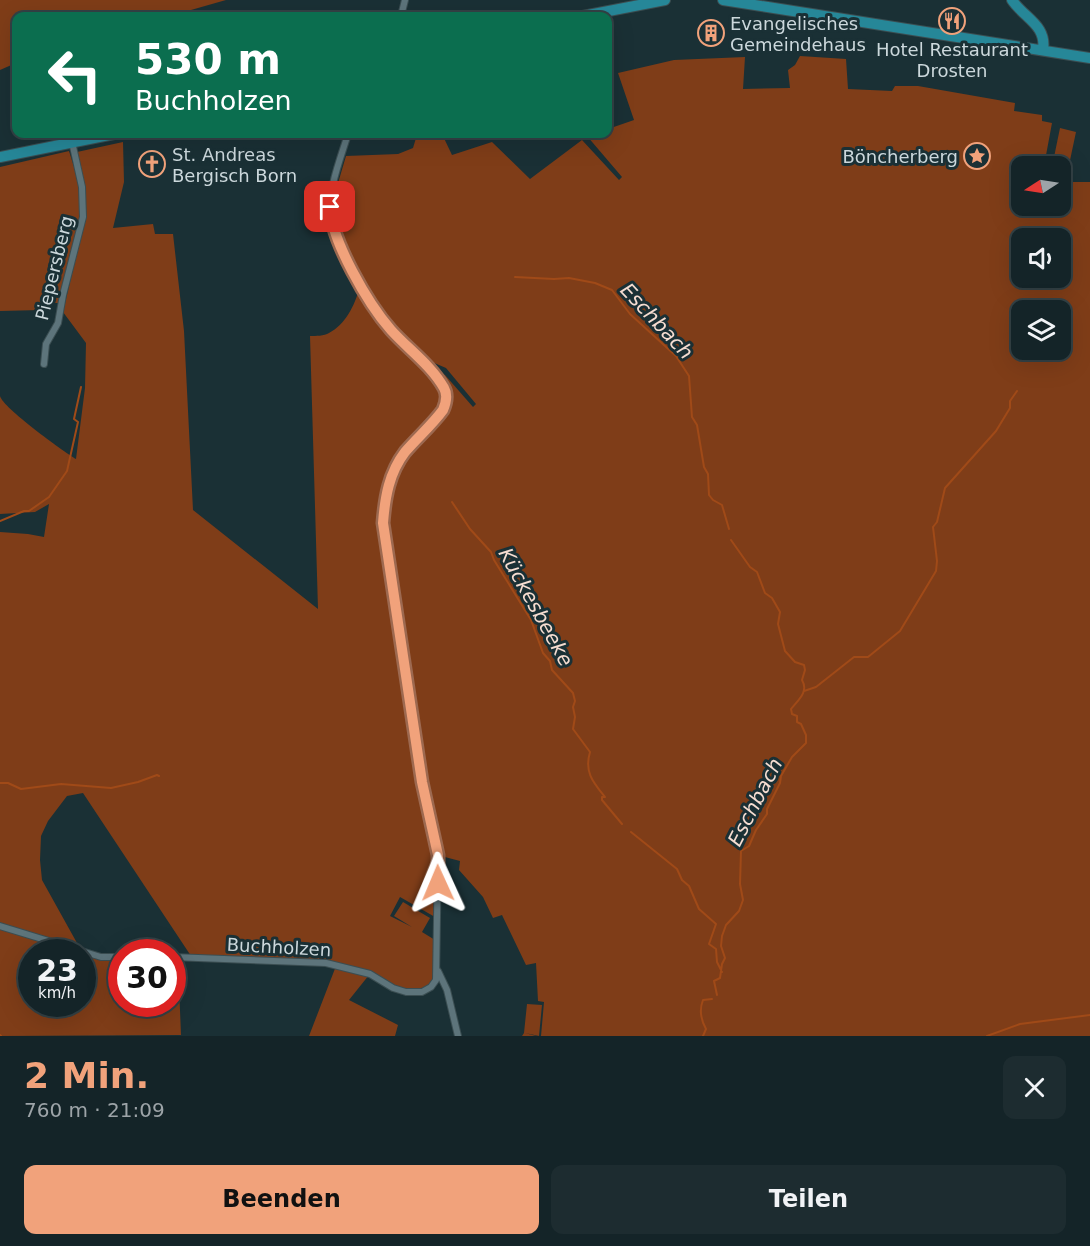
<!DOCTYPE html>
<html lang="de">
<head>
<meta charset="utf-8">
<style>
  body { margin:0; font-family:"DejaVu Sans",sans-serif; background:#1d2c30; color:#f1f3f6; height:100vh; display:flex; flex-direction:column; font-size:22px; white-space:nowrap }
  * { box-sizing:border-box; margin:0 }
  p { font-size:20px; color:#9da4a8 }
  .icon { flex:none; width:33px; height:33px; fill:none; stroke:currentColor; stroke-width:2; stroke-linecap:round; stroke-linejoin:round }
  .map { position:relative; height:1036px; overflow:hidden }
  .details { display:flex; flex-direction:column; background:#142428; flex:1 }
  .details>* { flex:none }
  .top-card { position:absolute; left:12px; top:12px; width:600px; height:126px; border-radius:12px; box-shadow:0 6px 24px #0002,0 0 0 2px #334145; background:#0b6e4f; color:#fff; overflow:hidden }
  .needle { width:39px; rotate:258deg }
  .controls { position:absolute; left:1011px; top:156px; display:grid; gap:12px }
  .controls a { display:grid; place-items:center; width:60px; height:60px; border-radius:12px; background:#142428; box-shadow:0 6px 24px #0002,0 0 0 2px #334145; font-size:30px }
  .speed { position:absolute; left:18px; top:939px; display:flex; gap:12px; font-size:30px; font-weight:700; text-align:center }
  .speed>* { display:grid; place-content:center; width:78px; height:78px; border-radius:50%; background:#142428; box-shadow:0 6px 24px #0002,0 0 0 2px #334145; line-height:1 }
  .speed small { font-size:15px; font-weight:400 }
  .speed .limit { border:9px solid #d22; background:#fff; color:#111 }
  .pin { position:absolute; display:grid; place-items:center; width:51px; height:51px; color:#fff; margin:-26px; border-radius:12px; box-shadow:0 3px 9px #0006 }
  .me { position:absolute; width:66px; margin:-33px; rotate:359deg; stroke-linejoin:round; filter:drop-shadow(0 0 4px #0008) }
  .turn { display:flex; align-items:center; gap:21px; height:126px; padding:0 24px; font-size:27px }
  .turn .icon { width:78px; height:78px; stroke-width:2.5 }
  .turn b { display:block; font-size:42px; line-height:51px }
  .round { display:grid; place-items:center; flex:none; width:63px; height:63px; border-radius:12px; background:#1d2c30 }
  .head { display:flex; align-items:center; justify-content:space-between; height:102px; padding:0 24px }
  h1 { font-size:36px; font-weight:800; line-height:45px; color:#f1a27b }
  .button { display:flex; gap:12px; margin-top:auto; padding:12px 24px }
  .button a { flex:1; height:69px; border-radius:12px; background:#f1a27b; color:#111; font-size:24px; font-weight:800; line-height:69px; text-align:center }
  .button a+a { background:#1d2c30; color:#f1f3f6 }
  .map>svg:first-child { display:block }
</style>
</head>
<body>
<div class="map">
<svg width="1090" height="1036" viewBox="0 0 1090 1036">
  <rect width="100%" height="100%" fill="#1a3035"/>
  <path fill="#7f3d18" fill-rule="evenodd" d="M 0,0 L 226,0 L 170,16 L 16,16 L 16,63 L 0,70 Z
    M 800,56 L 846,59 L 848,89 L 892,91 L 895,86 L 918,86 L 1015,103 L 1014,111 L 1042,115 L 1042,121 L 1052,123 L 1044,166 L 1022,166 L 1022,206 L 1060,206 L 1061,182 L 1090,182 L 1090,1036 L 541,1036 L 544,1002 L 538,1001 L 536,963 L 526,965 L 502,915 L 493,918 L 483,897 L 459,870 L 460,861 L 441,856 L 425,781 L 385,522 C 389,496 392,474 408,452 C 418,438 447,420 449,402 C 451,390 440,379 434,369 L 445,375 L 473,407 L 476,404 L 446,368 L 425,359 L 392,329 L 366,292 L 337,227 L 334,213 L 336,190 L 346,156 L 398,154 L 413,148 L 416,138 L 424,134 L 442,134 L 452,155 L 492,142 L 530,179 L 582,140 L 619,180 L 622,177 L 587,136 L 594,134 L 608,134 L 608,129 L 634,120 L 618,73 L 674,60 L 745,57 L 743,89 L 790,88 L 788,70 L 795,65 ZM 1022,238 L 1060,238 L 1060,278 L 1022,278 ZM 1022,310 L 1060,310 L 1060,350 L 1022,350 Z
    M 1060,128 L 1076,132 L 1069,165 L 1053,162 Z
    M 123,142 L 124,182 L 113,228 L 153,224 L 155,234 L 173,234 L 184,331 L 193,510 L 318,609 L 310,336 C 316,336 324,336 329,333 C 345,325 355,305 359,289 C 369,303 377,318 388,331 C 403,348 432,370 441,389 C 451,414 407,440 396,460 C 385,479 384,501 380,523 L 418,777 L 436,857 L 435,917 L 400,897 L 390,916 L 412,927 L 394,916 L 403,902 L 430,918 L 422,932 L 435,940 L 435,976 L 431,983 L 422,989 L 403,989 L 354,968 L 337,963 L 191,956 L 83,793 L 67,796 L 48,821 L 41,836 L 40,860 L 42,880 L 82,952 L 32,952 L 32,1004 L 82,1004 L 82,953 L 121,959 L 122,1004 L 172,1004 L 173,960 L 178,960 L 181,1035 L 0,1036 L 0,532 L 28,534 L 44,537 L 49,504 L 35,512 L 0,514 L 0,396 C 3,408 63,451 76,459 L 85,388 L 86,343 L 63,312 L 85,218 L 85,186 L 77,152 Z
    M 69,151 L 80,186 L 80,218 L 59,303 L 53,303 L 41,310 L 0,311 L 0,167 Z
    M 336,966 L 369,975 L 349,1000 L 398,1025 L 395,1036 L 309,1036 Z
    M 527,1004 L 542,1005 L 539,1036 L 525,1033 L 536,1036 L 522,1036 L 524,1033 Z"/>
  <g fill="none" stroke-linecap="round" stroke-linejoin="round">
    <path stroke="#a04a18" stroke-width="2" d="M 515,277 L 554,279 L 569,278 L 595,283 L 612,290 L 630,314 L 676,356 L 689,376 L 692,417 L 697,425 L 704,467 L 708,474 L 709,495 L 713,500 L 722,505 L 729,529
      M 452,502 L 470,529 L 491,552 L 494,560 L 531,620 L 543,653 L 550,661 L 552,670 L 573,693 L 575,701 L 573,707 L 575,717 L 573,729 L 590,752 C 584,772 593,782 605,797 L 602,797 L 602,800 L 622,824
      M 0,521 L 24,511 L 29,511 L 49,497 L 67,471 L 78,422 L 74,419 L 81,387
      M 804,691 L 816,687 L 854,657 L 868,657 L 900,631 L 936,571 L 937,561 L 933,527 L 937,522 L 945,488 L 996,431 L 1010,408 L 1010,401 L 1017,391
      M 0,783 L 8,783 L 21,789 L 61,784 L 111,788 L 138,782 L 157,775 L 159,776
      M 631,832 L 677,869 L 682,880 L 689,886 L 699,909 L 716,924 L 709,944 L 716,949 L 717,962 L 722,972
      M 717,995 L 714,981 L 720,978 L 722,964 L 725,958 L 721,946 L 722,936 L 726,925 L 739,911 L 743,900 L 740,884 L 741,851 L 749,846 L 756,830 L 767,814 L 767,809 L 780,783 L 781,776 L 792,757 L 806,743 L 806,735 L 801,724 L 797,722 L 797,716 L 792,714 L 791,709 C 798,700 809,692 802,680 L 805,670 L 804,665 L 795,662 L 785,651 L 778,624 L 780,612 L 772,598 L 765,593 L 757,572 L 750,567 L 731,540
      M 0,1035 L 1,1036
      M 703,1036 L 706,1029 C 701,1020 699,1010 703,1000 L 712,999
      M 987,1036 L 1020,1024 L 1090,1015"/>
    <defs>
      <path id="minor" d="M 401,16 L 405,0
        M 44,364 L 46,344 L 58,323 L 63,295 L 83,217 L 82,187 L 72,142
        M 0,926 L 101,957 L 122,957
        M 172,957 L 326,963 L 370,974 L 393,988 L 406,992 L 422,992 L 431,987 L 436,980 L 438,855 L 424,793 L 383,523 C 385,496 390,470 408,449 C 420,436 433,424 443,410 C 446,403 448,395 444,388 C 432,365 409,349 392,331 C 370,307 337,250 331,218 C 326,194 341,157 348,134
        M 438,971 L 447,990 L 458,1036"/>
      <path id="primary" d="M 723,0 L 1090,58
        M 1012,0 C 1024,18 1047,25 1043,50
        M 583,16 L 665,0
        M 0,157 L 114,134"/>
    </defs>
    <use href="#minor" stroke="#3b4e52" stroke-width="8"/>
    <use href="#primary" stroke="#3b4e52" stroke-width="12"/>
    <use href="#minor" stroke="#5d747b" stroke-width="6"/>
    <use href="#primary" stroke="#268798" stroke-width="10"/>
  </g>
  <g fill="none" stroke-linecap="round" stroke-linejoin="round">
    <defs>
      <path id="route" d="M 330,207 C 331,240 368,304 391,330 C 408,349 431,365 444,388 C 448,395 446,403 443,410 C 432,425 417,438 405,452 C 389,473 385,497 383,523 L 422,782 L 438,855 L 438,883"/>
    </defs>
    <use href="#route" stroke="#9d6950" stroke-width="15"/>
    <use href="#route" stroke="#f1a27b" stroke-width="10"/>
  </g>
  <defs>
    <symbol id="restaurant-ring" viewBox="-11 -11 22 22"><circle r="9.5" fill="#1a3035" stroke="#f1a27b" stroke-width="1.5"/><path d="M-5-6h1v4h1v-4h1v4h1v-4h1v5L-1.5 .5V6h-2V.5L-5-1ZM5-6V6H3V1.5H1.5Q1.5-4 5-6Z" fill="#f1a27b"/></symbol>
    <symbol id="building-ring" viewBox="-11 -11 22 22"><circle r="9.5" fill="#1a3035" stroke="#f1a27b" stroke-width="1.5"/><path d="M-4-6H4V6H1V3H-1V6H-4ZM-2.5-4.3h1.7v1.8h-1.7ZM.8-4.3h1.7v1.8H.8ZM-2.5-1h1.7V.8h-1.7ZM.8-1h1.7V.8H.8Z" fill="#f1a27b"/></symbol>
    <symbol id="sight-ring" viewBox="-11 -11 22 22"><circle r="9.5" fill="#1a3035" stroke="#f1a27b" stroke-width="1.5"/><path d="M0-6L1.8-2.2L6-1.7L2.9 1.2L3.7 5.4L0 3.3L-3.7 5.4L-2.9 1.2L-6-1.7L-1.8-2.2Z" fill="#f1a27b"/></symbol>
    <symbol id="church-ring" viewBox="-11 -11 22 22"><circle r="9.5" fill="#1a3035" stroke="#f1a27b" stroke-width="1.5"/><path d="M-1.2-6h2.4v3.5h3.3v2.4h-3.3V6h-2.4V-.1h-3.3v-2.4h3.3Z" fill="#f1a27b"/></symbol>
  </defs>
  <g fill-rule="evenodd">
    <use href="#restaurant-ring" x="937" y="6" width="30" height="30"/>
    <use href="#building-ring" x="696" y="18" width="30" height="30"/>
    <use href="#sight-ring" x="962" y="141" width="30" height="30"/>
    <use href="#church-ring" x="137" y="149" width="30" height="30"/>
  </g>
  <g text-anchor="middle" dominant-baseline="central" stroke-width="6" stroke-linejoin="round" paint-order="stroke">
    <g font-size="18" fill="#ccd8dc" stroke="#1a3035" text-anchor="start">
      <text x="730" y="23">Evangelisches<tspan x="730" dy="21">Gemeindehaus</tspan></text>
      <text x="952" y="49" text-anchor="middle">Hotel Restaurant<tspan x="952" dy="21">Drosten</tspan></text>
      <text x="172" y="154">St. Andreas<tspan x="172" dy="21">Bergisch Born</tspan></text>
      <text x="958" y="156" text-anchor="end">Böncherberg</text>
    </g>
    <g font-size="18" fill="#ccd8dc" stroke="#1a3035">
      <text transform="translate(54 268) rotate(-76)">Piepersberg</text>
      <text transform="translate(279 947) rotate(3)">Buchholzen</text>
    </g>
    <g font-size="20" font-style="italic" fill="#f6ddd1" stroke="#1a3035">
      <text transform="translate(657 321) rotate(47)">Eschbach</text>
      <text transform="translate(536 607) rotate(61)">Kückesbeeke</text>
      <text transform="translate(755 802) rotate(-63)">Eschbach</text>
    </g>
  </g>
</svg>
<div class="controls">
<a><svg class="needle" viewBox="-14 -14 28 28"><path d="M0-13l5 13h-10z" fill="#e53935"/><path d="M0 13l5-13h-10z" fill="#9da4a8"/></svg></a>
<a><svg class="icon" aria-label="sound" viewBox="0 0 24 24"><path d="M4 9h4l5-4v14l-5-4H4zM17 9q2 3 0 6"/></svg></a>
<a><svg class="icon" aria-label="layers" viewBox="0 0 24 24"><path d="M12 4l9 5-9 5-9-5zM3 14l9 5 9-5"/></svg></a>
</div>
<div class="speed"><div>23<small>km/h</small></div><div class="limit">30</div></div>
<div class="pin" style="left:330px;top:207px;background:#d93025"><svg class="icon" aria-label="arrive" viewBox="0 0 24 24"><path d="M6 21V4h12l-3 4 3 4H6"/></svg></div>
<svg class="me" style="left:438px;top:883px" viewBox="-20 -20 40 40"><path d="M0-17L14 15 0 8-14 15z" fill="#f1a27b" stroke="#fff" stroke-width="4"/></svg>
<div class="top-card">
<div class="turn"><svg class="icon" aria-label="left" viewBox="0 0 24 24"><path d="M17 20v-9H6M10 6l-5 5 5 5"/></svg><div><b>530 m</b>Buchholzen</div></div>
</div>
</div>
<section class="details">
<div class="head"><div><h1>2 Min.</h1><p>760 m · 21:09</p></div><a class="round"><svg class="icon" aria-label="close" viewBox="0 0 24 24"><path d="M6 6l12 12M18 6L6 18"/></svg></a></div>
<div class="button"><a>Beenden</a><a>Teilen</a></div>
</section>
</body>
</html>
